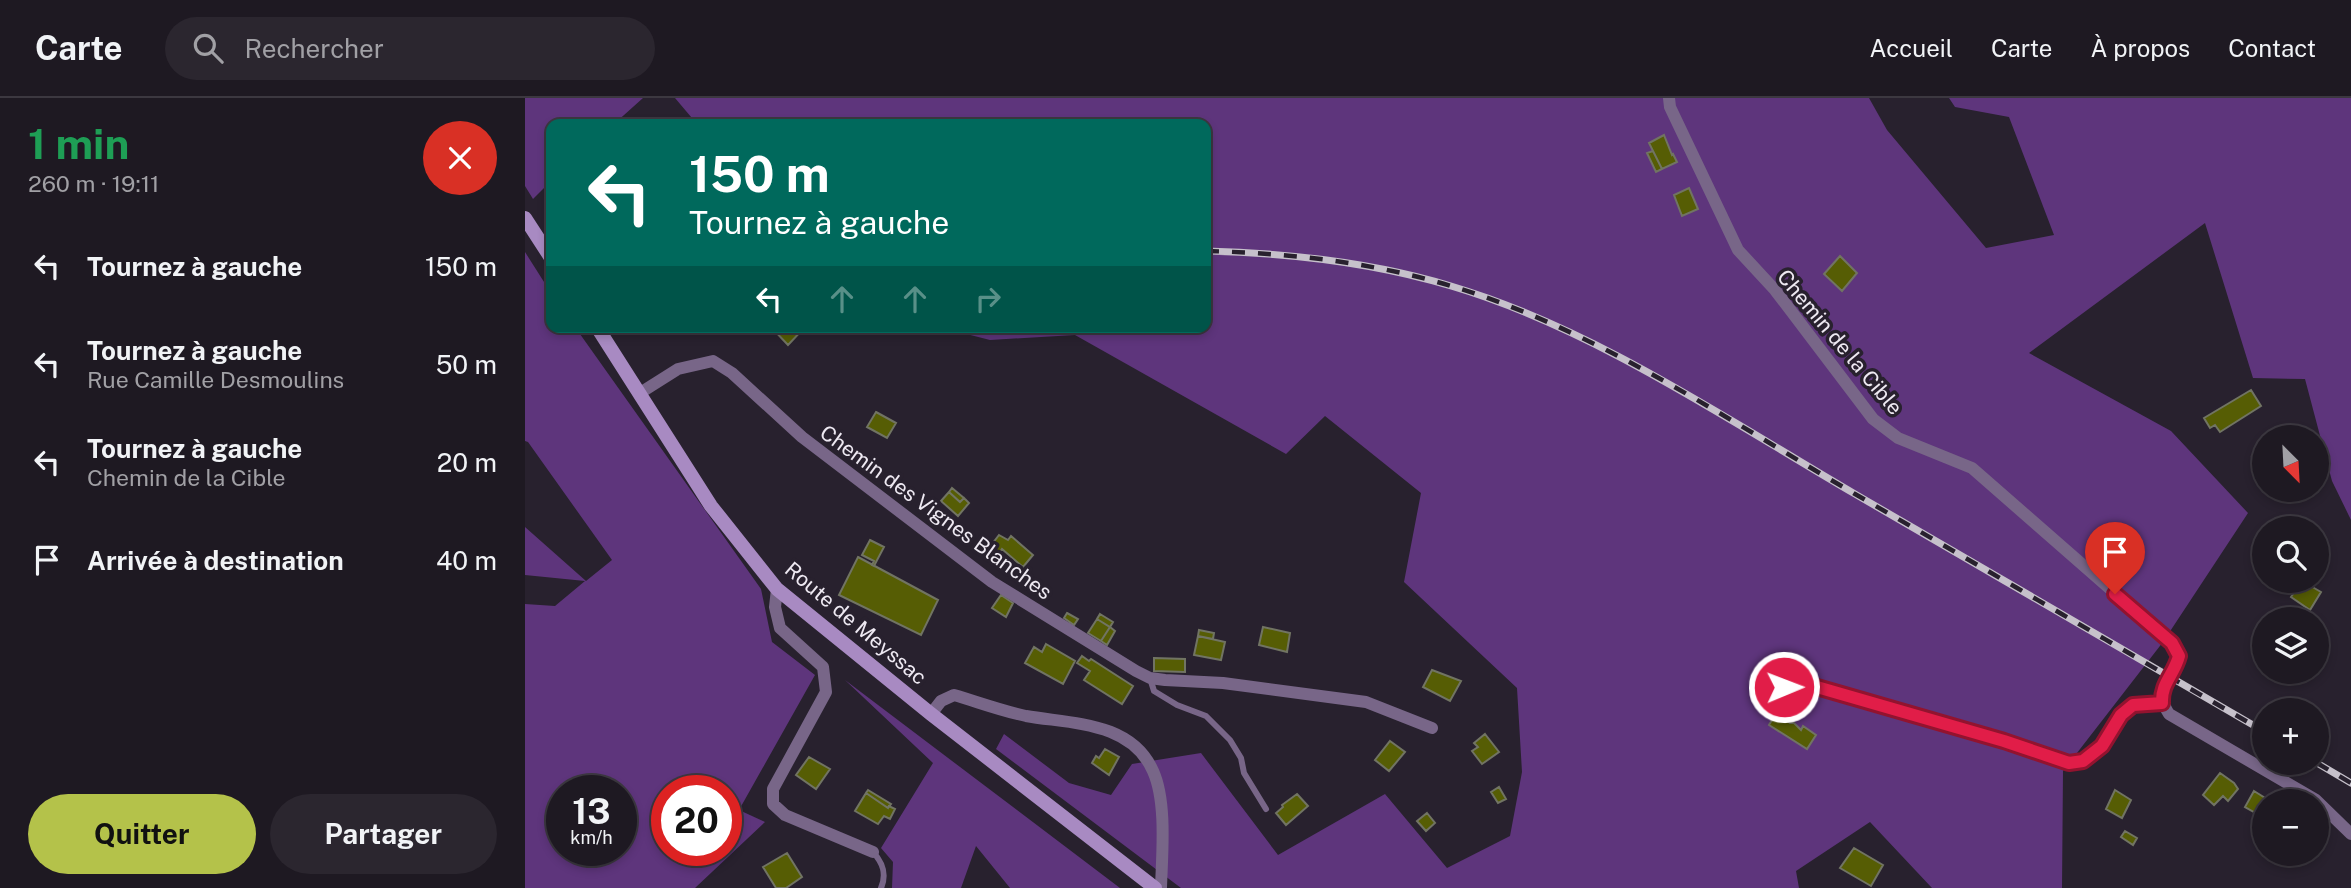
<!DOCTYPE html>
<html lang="fr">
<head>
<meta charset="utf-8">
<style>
  body { margin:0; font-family:"Public Sans",sans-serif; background:#2b262f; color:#f1f3f6; height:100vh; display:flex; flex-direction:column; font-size:26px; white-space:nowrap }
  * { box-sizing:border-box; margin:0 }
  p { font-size:23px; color:#a1a0a5 }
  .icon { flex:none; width:38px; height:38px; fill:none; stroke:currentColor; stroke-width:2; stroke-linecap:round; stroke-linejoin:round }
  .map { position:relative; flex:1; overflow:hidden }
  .details { display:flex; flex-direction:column; background:#1e1922; width:525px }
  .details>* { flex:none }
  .hud { position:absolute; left:21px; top:21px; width:665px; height:214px; border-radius:14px; box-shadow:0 4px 10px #0003,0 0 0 2px #3c3840; background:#00695c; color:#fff; overflow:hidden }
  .needle { width:46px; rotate:156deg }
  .fabs { position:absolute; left:1727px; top:327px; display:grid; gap:14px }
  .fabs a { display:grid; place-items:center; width:77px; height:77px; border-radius:50%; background:#1e1922; box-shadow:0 4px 10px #0003,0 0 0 2px #3c3840; font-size:35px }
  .speed { position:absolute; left:21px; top:677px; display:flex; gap:14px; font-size:35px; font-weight:700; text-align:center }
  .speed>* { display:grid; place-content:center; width:91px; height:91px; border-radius:50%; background:#1e1922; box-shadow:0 4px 10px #0003,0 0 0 2px #3c3840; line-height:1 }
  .speed small { font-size:18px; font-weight:400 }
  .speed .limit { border:10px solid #d22; background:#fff; color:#111 }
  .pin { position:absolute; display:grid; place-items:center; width:60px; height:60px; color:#fff; margin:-72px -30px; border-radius:50% 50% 50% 0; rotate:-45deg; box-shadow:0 0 7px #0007 }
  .pin .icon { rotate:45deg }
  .me { position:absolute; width:77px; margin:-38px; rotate:89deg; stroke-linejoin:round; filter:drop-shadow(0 0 5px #0008) }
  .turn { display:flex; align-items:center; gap:24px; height:147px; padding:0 28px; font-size:32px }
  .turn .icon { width:91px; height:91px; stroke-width:2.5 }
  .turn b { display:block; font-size:49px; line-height:60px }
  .lanes { display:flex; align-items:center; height:66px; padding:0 28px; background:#0003; justify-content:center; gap:35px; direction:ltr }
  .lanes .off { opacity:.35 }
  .round { display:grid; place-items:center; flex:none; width:74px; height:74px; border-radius:37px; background:#2b262f }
  .summary { display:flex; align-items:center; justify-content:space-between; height:119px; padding:0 28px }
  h1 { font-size:42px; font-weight:700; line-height:52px; color:#1e9e55 }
  .action { display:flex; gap:14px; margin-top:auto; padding:14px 28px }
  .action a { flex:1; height:80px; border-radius:42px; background:#b4c24a; color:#111; font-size:28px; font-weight:700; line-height:80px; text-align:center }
  .action a+a { background:#2b262f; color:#f1f3f6 }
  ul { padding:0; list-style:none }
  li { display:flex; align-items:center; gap:21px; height:98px; padding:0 28px }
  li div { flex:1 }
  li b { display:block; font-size:26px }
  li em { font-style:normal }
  header { display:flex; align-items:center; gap:42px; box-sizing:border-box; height:98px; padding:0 35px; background:#1e1922; border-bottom:2px solid #3c3840 }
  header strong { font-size:33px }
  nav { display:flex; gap:38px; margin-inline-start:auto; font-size:24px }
  .search { width:490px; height:63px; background:#2b262f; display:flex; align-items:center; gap:18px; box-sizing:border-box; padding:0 24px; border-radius:38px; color:#a1a0a5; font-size:26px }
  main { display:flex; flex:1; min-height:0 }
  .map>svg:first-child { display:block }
</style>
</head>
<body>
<header>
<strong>Carte</strong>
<div class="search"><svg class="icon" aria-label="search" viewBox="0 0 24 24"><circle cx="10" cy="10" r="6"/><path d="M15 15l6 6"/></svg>Rechercher</div>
<nav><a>Accueil</a><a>Carte</a><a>À propos</a><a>Contact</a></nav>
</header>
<main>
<section class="details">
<div class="summary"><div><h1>1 min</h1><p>260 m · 19:11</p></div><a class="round" style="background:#d93025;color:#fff"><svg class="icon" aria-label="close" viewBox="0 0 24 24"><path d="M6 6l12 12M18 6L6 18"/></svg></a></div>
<ul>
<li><svg class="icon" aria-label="left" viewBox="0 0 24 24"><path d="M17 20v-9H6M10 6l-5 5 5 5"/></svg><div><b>Tournez à gauche</b></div><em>150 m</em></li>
<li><svg class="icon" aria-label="left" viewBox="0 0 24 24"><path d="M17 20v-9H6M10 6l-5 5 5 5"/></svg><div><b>Tournez à gauche</b><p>Rue Camille Desmoulins</p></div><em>50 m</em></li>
<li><svg class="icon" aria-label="left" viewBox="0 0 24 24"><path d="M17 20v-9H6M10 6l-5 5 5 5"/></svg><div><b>Tournez à gauche</b><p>Chemin de la Cible</p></div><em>20 m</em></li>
<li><svg class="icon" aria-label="arrive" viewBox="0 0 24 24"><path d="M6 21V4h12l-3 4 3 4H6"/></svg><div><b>Arrivée à destination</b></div><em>40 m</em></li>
</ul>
<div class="action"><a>Quitter</a><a>Partager</a></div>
</section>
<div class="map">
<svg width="1826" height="790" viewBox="0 0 1826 790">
  <rect width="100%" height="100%" fill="#28212e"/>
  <path fill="#5e357c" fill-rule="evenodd" d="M 0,0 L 118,0 L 89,26 L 26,26 L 26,83 L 8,101 L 0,88 Z
    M 150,0 L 1344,0 L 1362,32 L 1461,150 L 1529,137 L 1484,19 L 1430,9 L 1424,0 L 1826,0 L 1826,422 L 1807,383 L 1780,281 L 1728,280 L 1680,125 L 1504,255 L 1646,333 L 1723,415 L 1638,544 L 1538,673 L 1537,790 L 1407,790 L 1345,724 L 1271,773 L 1274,790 L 656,790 L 471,651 L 479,636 L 544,685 L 586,697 L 607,666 L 676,655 L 753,757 L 860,696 L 922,770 L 985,738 L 997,674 L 992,590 L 879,484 L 896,395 L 800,318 L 761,356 L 550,237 L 465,242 L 414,229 L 681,229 L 681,26 L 172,26 Z
    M 0,154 L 26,195 L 26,229 L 50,229 L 236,491 L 247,544 L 290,577 L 214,712 L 240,724 L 170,790 L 0,790 L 0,506 L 30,508 L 60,483 L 0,477 L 0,429 L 61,483 L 87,462 L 3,344 L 0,343 ZM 37,693 L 96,693 L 96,752 L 37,752 ZM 201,693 L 201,752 L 142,752 L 142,693 Z
    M 320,582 L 595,790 L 485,790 L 451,748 L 436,790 L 367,790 L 368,764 L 356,750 L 408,665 Z"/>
  <path fill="#565d04" stroke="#717463" stroke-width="2" d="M 1139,37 L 1147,57 L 1148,56 L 1152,64 L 1137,71 L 1124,45 Z
    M 1128,53 L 1137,71 L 1131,74 L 1122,55 Z
    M 1164,90 L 1173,111 L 1157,118 L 1149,97 Z
    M 1315,158 L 1332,175 L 1317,193 L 1299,176 Z
    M 246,229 L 280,229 L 263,247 Z
    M 1726,292 L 1736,308 L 1695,334 L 1690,327 L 1685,330 L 1679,320 Z
    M 351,314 L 371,325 L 362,340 L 342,329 Z
    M 1740,356 L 1740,378 L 1732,380 L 1727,359 Z
    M 427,390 L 439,400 L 435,404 L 424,394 Z
    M 424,394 L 435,404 L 439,400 L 444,405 L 433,418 L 416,403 Z
    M 474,437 L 483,442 L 486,438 L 508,457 L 498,469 L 477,451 L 470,461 L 461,454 Z
    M 345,442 L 359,449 L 349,468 L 347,467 L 349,463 L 337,457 Z
    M 333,459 L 413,502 L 396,537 L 314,497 Z
    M 1777,483 L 1796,494 L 1785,512 L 1766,499 Z
    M 476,497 L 488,505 L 481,519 L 467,510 Z
    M 542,515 L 553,521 L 549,527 L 539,520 Z
    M 575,516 L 588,524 L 585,529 L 572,521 Z
    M 572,521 L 585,529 L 576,543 L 563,535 Z
    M 585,529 L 590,533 L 582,547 L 576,543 Z
    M 738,529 L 765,535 L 762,554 L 734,547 Z
    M 674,532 L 689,535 L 688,541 L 673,538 Z
    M 673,538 L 700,544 L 696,562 L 669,557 Z
    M 521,546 L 550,563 L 538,586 L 500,565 L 509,549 L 517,554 Z
    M 557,558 L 564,563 L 566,561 L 608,588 L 597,606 L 559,582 L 565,573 L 552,565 Z
    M 629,560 L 660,561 L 660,574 L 629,573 Z
    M 907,572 L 936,583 L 925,603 L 898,589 Z
    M 1254,610 L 1265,617 L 1262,623 L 1265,625 L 1269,625 L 1276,632 L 1278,628 L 1291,637 L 1282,651 L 1244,627 Z
    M 960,636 L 974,654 L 957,666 L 947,653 L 953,649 L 949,645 Z
    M 865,643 L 880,654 L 864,673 L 850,662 Z
    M 580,651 L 594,659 L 584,677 L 567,665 L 571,658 L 574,660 Z
    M 284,659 L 305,671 L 291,691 L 271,677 Z
    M 1695,675 L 1709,685 L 1713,691 L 1703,703 L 1698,698 L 1689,707 L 1678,697 Z
    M 974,689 L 981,701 L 973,705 L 966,694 Z
    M 343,692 L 366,706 L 363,710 L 341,695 Z
    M 1590,692 L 1606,702 L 1597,720 L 1581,711 Z
    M 1729,693 L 1745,703 L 1740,704 L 1740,713 L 1736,718 L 1720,709 Z
    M 341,695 L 363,710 L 364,708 L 370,711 L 365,721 L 359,718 L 353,726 L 330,713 Z
    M 772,696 L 783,708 L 761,727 L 751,715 L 758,709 L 757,707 Z
    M 902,715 L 910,725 L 901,733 L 892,723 Z
    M 1600,733 L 1612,740 L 1608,747 L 1596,739 Z
    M 1329,750 L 1358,767 L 1346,788 L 1315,770 Z
    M 262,755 L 277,779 L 261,790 L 251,790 L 238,769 Z"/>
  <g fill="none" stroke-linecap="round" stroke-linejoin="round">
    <path stroke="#786688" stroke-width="6" d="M 625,580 L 629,593 L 652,607 L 681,618 L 705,642 L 716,660 L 719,675 L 741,711
      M 1278,616 L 1264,599 L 1259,589 L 1265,585 L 1278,585 L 1544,665 C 1587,660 1580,618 1608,607 C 1616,605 1629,606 1637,605
      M 348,754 C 358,765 362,776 356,790"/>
    <path stroke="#786688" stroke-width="12" d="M 1144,0 L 1145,9 L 1213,152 L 1250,192 L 1348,321 L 1373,340 L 1447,370 L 1647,545 L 1654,558 C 1648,583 1627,590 1644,616 L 1791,702 L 1826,736
      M 115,295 L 153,271 L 188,263 L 207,275 L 277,339 L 467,484 L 611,573 L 625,580 L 640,582 L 698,585 L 841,604 L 907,630
      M 252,491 L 250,509 L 255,530 L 298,569 L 301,594 L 248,691 L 248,706 L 260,717 L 348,754
      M 406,616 L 416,603 L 429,597 C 453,604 477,613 501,618 C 546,626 606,623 628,673 C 642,704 637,756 636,790"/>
    <path stroke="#a88ac2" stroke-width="14" d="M 0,120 L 26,160
      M 72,229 L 186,408 L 252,491 L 406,616 L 630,790"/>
    <defs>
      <path id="rail" d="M 681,153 C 763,155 847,164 926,188 C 1068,230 1203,322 1330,396 C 1467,475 1603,555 1740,634
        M 1792,665 L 1826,685"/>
    </defs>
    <use href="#rail" stroke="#c6c1cb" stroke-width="7"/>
    <use href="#rail" stroke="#28212e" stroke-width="4.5" stroke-dasharray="13" stroke-linecap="butt"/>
  </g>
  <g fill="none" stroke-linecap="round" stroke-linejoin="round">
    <defs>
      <path id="route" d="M 1259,589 L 1265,585 L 1278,585 L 1479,643 L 1544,665 L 1558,663 L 1577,648 L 1596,617 L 1608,607 L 1637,605 C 1636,585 1649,577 1654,558 L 1647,545 L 1590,496"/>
    </defs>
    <use href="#route" stroke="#92132f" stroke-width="18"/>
    <use href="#route" stroke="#e11d48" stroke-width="12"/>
  </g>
  <g text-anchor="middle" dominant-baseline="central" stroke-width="7" stroke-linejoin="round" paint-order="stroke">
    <g font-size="21" fill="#eee9f2" stroke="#28212e">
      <text transform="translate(1315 244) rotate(50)">Chemin de la Cible</text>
      <text transform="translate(411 414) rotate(36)">Chemin des Vignes Blanches</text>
      <text transform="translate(331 525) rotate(40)">Route de Meyssac</text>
    </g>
  </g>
</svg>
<div class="fabs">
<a><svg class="needle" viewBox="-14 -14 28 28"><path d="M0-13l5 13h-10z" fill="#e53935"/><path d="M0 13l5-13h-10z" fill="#a1a0a5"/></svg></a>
<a><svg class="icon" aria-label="search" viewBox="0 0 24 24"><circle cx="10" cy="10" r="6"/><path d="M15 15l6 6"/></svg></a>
<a><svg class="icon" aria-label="layers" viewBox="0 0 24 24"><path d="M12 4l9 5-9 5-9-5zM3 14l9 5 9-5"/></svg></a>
<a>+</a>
<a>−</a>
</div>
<div class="speed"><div>13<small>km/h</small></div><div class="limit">20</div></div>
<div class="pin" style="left:1590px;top:496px;background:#d93025"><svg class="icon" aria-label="arrive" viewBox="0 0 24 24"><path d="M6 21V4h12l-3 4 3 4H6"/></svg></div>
<svg class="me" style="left:1259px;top:589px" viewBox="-20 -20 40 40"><circle r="17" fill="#e11d48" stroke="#fff" stroke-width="3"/><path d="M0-11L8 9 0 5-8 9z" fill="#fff"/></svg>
<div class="hud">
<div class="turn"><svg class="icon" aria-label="left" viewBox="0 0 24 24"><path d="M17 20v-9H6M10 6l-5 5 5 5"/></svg><div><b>150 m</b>Tournez à gauche</div></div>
<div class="lanes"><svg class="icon" aria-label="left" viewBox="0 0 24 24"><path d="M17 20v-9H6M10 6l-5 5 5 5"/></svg><svg class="icon off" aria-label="ahead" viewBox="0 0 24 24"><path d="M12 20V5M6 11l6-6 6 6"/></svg><svg class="icon off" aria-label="ahead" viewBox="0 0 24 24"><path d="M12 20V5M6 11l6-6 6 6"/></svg><svg class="icon off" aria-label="right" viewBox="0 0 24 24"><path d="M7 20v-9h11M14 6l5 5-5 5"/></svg></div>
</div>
</div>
</main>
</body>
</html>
